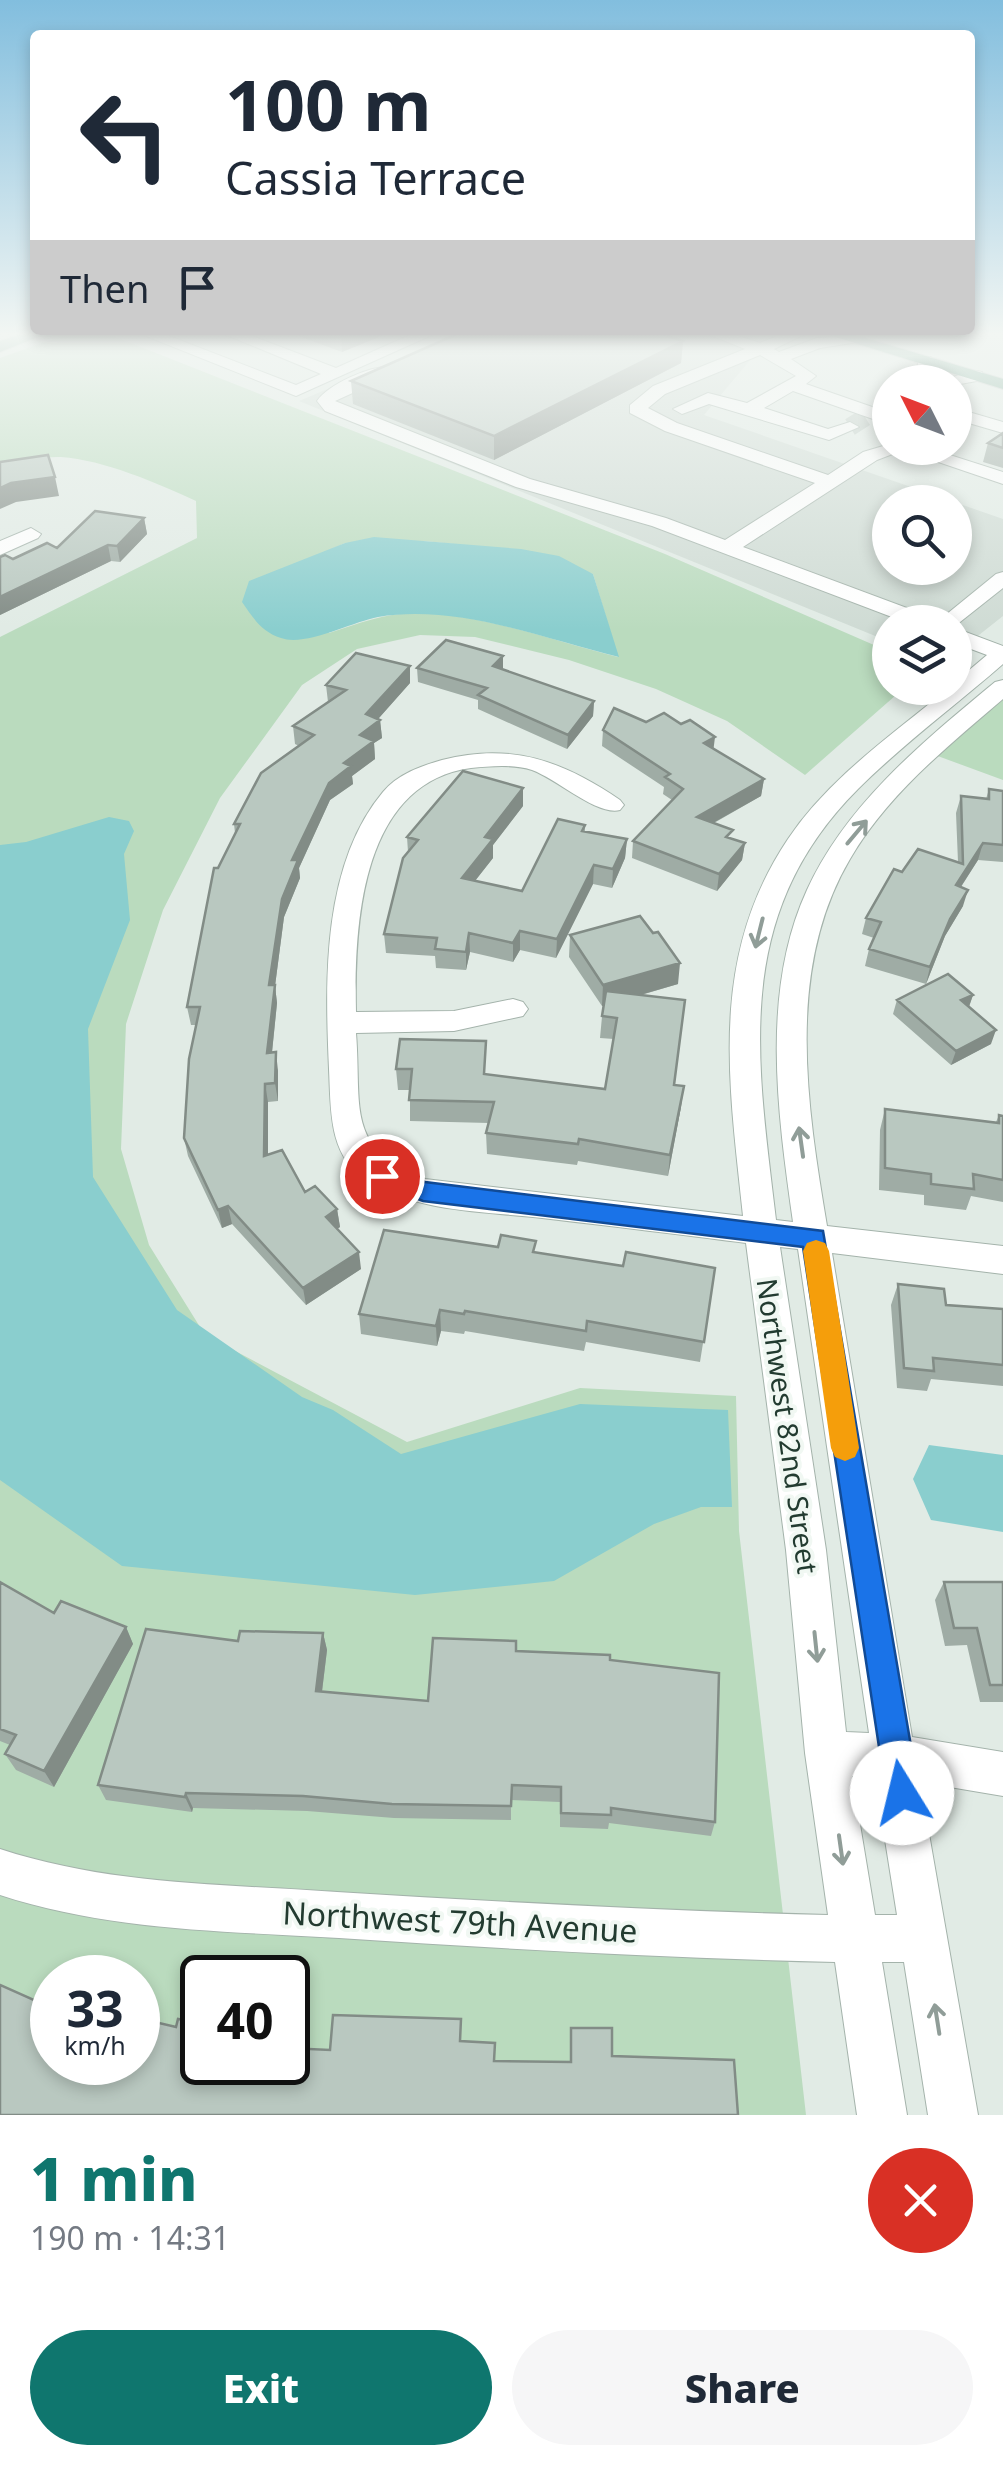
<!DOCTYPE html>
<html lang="en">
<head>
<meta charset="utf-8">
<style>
  body { margin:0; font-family:"Noto Sans",sans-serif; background:#f6f6f7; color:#1f2937; height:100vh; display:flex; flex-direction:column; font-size:38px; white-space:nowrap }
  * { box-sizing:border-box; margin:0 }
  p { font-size:32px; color:#747a83 }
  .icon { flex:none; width:55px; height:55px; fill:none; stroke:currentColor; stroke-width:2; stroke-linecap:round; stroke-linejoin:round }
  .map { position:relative; height:2115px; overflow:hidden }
  .side { display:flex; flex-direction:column; background:#fff; flex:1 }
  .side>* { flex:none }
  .top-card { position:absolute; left:30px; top:30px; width:945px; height:305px; border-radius:10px; box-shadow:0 5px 15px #0003; background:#fff; color:#1f2937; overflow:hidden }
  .needle { width:65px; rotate:312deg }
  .controls { position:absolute; left:872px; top:365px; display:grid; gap:20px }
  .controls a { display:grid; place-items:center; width:100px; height:100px; border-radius:50%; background:#fff; box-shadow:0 5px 15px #0003; font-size:50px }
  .speed { position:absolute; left:30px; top:1955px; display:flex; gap:20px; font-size:50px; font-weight:700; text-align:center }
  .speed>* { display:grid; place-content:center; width:130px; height:130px; border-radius:50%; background:#fff; box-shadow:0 5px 15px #0003; line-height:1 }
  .speed small { font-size:25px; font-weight:400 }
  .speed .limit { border:5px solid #111; border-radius:15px; background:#fff; color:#111 }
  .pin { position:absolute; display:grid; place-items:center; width:85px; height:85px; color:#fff; margin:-42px; border:5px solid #fff; border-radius:50%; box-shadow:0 2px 10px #0007 }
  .me { position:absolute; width:110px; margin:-55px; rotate:351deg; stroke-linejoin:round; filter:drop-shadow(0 0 8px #0008) }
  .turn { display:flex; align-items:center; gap:35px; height:210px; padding:0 30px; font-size:45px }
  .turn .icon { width:130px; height:130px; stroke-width:2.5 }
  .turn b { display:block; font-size:70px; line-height:85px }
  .then { display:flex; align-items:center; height:95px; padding:0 30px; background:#0003; gap:20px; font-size:38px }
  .round { display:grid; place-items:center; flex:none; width:105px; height:105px; border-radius:52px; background:#f6f6f7 }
  .headline { display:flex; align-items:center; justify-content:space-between; height:170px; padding:0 30px }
  h1 { font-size:60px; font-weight:800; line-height:75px; color:#0f766e }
  .action { display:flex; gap:20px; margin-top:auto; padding:20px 30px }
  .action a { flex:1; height:115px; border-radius:60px; background:#0f766e; color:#fff; font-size:40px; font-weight:800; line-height:115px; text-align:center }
  .action a+a { background:#f6f6f7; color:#1f2937 }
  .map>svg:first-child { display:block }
</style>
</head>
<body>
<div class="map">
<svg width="1003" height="2115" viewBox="0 0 1003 2115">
  <rect width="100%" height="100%" fill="#e1ebe5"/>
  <path fill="#cfdbd4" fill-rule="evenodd" d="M 458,334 L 747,334 L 767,340 L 704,415 L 1003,519 L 1003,616 L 955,654 L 955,622 L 890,622 L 890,642 L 299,401 ZM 890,502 L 955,502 L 955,568 L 890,568 Z"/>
  <path fill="#badbbe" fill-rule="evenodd" d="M 68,334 L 108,334 L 665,554 L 890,652 L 890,688 L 904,688 L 805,775 L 727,721 L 656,689 L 569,660 L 475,637 L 420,635 L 357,649 L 302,685 L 220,798 L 163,910 L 126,1024 L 121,1149 L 149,1245 L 205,1335 L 407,1442 L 580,1388 L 736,1396 L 739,1531 L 806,2115 L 0,2115 L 0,637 L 197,538 L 196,501 C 157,483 104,460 61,457 C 41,456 18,464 0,472 L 0,358 ZM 424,541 L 474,546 L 593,574 L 618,657 C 554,641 486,615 420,613 C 388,612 359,623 329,633 L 303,562 L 345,543 ZM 52,1978 L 138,1978 L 138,2062 L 52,2062 ZM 202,1978 L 288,1978 L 288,2062 L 202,2062 Z
    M 1003,694 L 1003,780 L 935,755 Z"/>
  <path fill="#8acece" d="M 374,537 L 521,549 L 559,556 L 593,574 L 619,657 C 541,638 458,604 378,617 C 352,622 305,647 281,638 C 262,632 253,618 242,602 L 249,581 L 345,543 Z
    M 109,817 L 129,821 L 134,831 L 124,854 L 130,920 L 88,1029 L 93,1177 L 177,1310 L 302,1397 L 333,1410 L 401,1454 L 580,1404 L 728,1410 L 732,1507 L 701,1507 L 654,1524 L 554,1581 L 415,1595 L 122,1566 L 0,1480 L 0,845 L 26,842 Z
    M 929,1445 L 1003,1455 L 1003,1532 L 931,1520 L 913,1479 Z"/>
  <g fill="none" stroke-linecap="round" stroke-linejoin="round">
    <path stroke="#bbc8c1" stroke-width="18" stroke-dasharray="18 9" stroke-linecap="butt" d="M 850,427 L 866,417"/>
    <defs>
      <path id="minor" d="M 141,334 L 164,334 L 296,385 L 321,374 L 224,334 L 247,334 L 336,368 L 412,334 L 434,334 L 296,396 Z
        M 708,334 L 732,334 L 760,343 L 782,334 L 805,334 L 774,349 L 779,352 L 817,338 L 858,336 L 858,342 L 820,348 L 791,359 L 816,376 L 806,384 L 878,409 L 890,405 L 890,417 L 873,419 L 793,391 L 764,408 L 828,429 L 850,422 L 859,427 L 829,440 L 709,404 L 682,414 L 673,409 L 708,393 L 747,403 L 796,376 L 760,355 L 665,394 L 648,408 L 677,423 L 828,475 L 863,452 L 890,444 L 890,448 L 928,448 L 1003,472 L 1003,484 L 903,450 L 877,460 L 743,547 L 931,617 L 933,622 L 905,622 L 652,526 L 516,487 L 325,411 L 317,401 C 329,384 371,365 392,367 L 392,375 L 335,401 L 530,479 L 666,518 L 725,540 L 815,483 L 665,431 L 630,413 L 630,405 L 653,386 L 745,349 Z
        M 919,357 L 931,357 L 934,372 L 923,382 L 905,382 L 917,370 Z
        M 976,371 L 982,372 L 982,380 L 955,385 L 933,382 Z
        M 955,408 L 1003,422 L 1003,433 L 955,419 Z
        M 31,528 L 41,534 L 38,538 L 0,555 L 0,541 Z
        M 1003,572 L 1003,588 L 955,626 L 955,622 L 937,622 L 996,574 Z
        M 955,628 L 1003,646 L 1003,664 C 955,706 903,744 858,789 C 731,916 757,1059 776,1220 L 793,1222 C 778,1115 760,992 807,890 C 846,804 924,741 995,682 L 1003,680 L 1003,699 C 948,746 887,795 850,859 C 785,969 807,1106 827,1226 L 1003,1246 L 1003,1274 L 832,1253 L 912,1737 L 1003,1752 L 1003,1796 L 920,1782 L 978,2115 L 928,2115 L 904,1962 L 882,1962 L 907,2115 L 857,2115 L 835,1962 C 670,1958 504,1949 339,1938 C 225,1931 110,1931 0,1895 L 0,1849 C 110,1885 223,1884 337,1892 C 500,1902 664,1911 828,1915 L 805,1753 L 786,1550 L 746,1243 C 678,1234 610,1226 542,1218 C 484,1211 416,1213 365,1179 C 328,1155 331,1108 329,1069 C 325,980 322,865 383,792 C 398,774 421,766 442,760 C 511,742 563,761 620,800 L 624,805 L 620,810 C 597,816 557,779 532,770 C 513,764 491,766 471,768 C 361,783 354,924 356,1012 L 454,1011 L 513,999 L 523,1002 L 528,1009 L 523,1016 L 454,1031 L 356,1033 C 362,1107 344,1149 425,1179 L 743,1216 C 729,1083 708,958 788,839 C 829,778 893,734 949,688 L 955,688 L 955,682 L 987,655 L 955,643 ZM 780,1247 L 798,1249 L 869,1733 L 846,1732 L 826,1550 ZM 852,1776 L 875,1777 L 897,1915 L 875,1915 Z"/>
      <path id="major" d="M 21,334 L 45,334 L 0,352 L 0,341 Z
        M 826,334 L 852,334 L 1003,379 L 1003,389 Z"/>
    </defs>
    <use href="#minor" stroke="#a4b3ab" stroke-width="2"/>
    <use href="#major" stroke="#c1c8c5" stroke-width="2"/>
    <use href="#minor" fill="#fff" fill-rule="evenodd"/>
    <use href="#major" fill="#679f88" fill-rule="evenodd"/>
  </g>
  <path fill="#9faca5" d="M 293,334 L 386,334 L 342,352 Z
    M 683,341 L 681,363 L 494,460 L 353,404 L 351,381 Z
    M 1003,433 L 1003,468 L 983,462 L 988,443 Z
    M 144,518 L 147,534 L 120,562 L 111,561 L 0,615 L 0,557 L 13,559 L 57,548 Z
    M 410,666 L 410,683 L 378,719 L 380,720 L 382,738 L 374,743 L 375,759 L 352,776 L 353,784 L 330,800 L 299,868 L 300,878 L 284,917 L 275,986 L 277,1003 L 272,1053 L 278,1071 L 278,1101 L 268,1102 L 268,1155 L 305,1192 L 337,1209 L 340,1227 L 337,1229 L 361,1269 L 306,1305 L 232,1224 L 222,1228 L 188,1156 L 184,1138 L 196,1025 L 191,1025 L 187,1007 L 235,833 L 234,824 L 299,746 L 295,744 L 293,726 L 328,702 L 326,685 Z
    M 417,668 L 503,669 L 594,701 L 593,716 L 567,749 L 478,709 L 478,700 L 418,682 Z
    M 603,730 L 714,749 L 764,779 L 761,796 L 714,823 L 731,839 L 745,843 L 742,860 L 717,891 L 632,858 L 633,841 L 672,800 L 663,794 L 664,787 L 602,746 Z
    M 989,789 L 1003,791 L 1003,862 L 978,860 L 961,887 L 963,906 L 945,936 L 926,984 L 865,966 L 869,949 L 874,938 L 862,934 L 866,918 L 902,872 L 958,862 L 956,813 L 961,796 L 986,799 Z
    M 523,806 L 493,845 L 493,858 L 475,881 L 522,891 L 585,825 L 585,831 L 627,839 L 625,858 L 612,888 L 593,884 L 556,958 L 520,950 L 513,962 L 470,952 L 466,970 L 436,968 L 435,956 L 386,953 L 384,934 L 408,852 L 407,837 Z
    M 570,935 L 678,984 L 641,995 L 681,1107 L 668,1176 L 578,1161 L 577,1165 L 487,1154 L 486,1133 L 489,1123 L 410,1121 L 410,1090 L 398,1090 L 396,1069 L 485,1074 L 605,1089 L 614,1039 L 600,1038 L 603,1006 L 602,1006 L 569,957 Z
    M 973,995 L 969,1007 L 991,1044 L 951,1065 L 893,1014 L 897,1000 Z
    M 885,1109 L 996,1122 L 999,1115 L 1003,1116 L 1003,1202 L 971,1196 L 966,1210 L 924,1205 L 924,1195 L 879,1190 L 880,1130 Z
    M 536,1253 L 623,1266 L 715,1268 L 700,1362 L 586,1342 L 584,1351 L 465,1331 L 464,1334 L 441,1331 L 437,1346 L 361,1334 L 359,1314 Z
    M 898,1284 L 946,1305 L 1003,1309 L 1003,1386 L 931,1379 L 927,1391 L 897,1388 L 891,1305 Z
    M 0,1582 L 54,1613 L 126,1627 L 133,1644 L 54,1787 L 16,1770 L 5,1754 L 10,1745 L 0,1741 Z
    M 944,1582 L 1003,1582 L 1003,1702 L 980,1702 L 967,1645 L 945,1646 L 935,1600 Z
    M 323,1633 L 327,1650 L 322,1692 L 428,1701 L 516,1651 L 610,1660 L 715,1822 L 711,1836 L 609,1823 L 608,1829 L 560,1827 L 560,1802 L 511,1800 L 511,1820 L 394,1818 L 307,1811 L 193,1808 L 192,1812 L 106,1800 L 98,1785 L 238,1641 Z"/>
  <path fill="#828c86" d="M 341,334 L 386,334 L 342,352 Z
    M 683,341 L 681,363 L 494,460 L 494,436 Z
    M 55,477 L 59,496 L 16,502 L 0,509 L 0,488 L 11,483 Z
    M 144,518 L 147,534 L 120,562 L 117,546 Z
    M 108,545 L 111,561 L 0,615 L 0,597 Z
    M 503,656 L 503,670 L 493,666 Z
    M 410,666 L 410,683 L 371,727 L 380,720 L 382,738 L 374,743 L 375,759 L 352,776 L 353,784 L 330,800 L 299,868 L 300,878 L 284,917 L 275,986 L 277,1003 L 270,1071 L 267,1053 L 269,985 L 282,899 L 292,860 L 329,783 L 344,763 L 360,735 L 366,714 Z
    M 594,701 L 593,716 L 567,749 L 568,735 Z
    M 715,737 L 713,753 L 704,743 Z
    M 764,779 L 761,796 L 695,833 L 697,817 Z
    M 523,788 L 523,806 L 493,845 L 493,858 L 463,896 L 462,878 L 485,837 Z
    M 627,839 L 625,858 L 612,888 L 613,869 Z
    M 745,843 L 742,860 L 717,891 L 719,874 Z
    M 983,843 L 978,860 L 951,902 L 956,885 Z
    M 594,865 L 593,884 L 556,958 L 557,939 Z
    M 968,890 L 963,906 L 945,936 L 926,984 L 930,967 L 950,919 Z
    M 520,931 L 520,950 L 513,962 L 513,943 Z
    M 469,933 L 470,952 L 466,970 L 466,952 Z
    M 680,963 L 678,984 L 602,1006 L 603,985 Z
    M 973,995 L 968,1009 L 961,1000 Z
    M 996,1030 L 991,1044 L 951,1065 L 956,1051 Z
    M 276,1052 L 278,1071 L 278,1101 L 275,1083 Z
    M 265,1084 L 268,1102 L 268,1174 L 264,1156 Z
    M 684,1086 L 681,1107 L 668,1176 L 670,1155 Z
    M 228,1206 L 232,1224 L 222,1228 L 218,1210 Z
    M 337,1209 L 340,1227 L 328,1235 L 326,1217 Z
    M 359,1252 L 361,1269 L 306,1305 L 303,1288 Z
    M 440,1310 L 441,1331 L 437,1346 L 436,1326 Z
    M 126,1627 L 133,1644 L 54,1787 L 44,1771 Z
    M 323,1633 L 327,1650 L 320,1707 L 316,1691 Z
    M 186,1793 L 193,1808 L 192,1812 L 185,1797 Z"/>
  <path fill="#b9c8c0" stroke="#828c86" stroke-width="2.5" d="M 457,334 L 661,334 L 683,341 L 494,436 L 351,381 Z
    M 1003,433 L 1003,448 L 988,443 Z
    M 48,455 L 55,477 L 11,483 L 0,488 L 0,462 Z
    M 95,511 L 144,518 L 117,546 L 108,545 L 0,597 L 0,557 L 5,555 L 13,559 L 47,543 L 57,548 Z
    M 446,640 L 503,656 L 493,666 L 594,701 L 568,735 L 478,695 L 487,688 L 417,668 Z
    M 356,653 L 410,666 L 366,714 L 380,720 L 360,735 L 374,741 L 344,763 L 351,766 L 329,783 L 292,860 L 298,860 L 282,899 L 269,985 L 275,985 L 267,1053 L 276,1052 L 275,1083 L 265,1084 L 264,1156 L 282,1150 L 305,1192 L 315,1186 L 337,1209 L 326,1217 L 359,1252 L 303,1288 L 228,1206 L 218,1210 L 184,1138 L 189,1059 L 200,1007 L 187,1007 L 214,868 L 218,868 L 240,824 L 234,824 L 261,773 L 314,735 L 293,726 L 346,690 L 326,685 Z
    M 614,708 L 646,722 L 664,713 L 681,724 L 690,720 L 715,737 L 704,743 L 764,779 L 697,817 L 733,830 L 726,837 L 745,843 L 719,874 L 633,841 L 683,789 L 665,777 L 670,774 L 603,730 Z
    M 463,771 L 523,788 L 485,837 L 493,839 L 462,878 L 522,891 L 558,819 L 585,825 L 582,831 L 627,839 L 613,869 L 594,865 L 557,939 L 520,931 L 513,943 L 469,933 L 466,952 L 435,949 L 437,938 L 384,934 L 403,858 L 418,840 L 407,837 Z
    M 989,789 L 1003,791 L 1003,845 L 983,843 L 956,885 L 968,890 L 950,919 L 930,967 L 869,949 L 881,922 L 866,918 L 894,869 L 902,872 L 918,849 L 963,864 L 961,796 L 989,799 Z
    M 640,916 L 653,933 L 658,932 L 680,963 L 603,985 L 570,935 Z
    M 948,974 L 973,995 L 961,1000 L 996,1030 L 956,1051 L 897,1000 Z
    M 606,991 L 685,1000 L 674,1085 L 684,1086 L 670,1155 L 579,1139 L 578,1144 L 486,1133 L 494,1102 L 409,1100 L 412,1069 L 396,1069 L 400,1039 L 486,1041 L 484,1074 L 605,1089 L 617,1018 L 602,1016 Z
    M 885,1109 L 999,1123 L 999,1115 L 1003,1116 L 1003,1180 L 973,1174 L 974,1189 L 931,1184 L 931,1174 L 885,1168 Z
    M 384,1230 L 498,1247 L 501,1235 L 536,1241 L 533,1252 L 623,1266 L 626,1252 L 715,1268 L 704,1342 L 587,1321 L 586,1331 L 465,1311 L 464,1314 L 440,1310 L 436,1326 L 359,1314 Z
    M 898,1284 L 944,1289 L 946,1305 L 1003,1309 L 1003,1365 L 933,1358 L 934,1371 L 904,1368 Z
    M 0,1582 L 54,1613 L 61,1601 L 126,1627 L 44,1771 L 5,1754 L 16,1735 L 0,1729 Z
    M 944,1582 L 1003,1582 L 1003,1685 L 990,1685 L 977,1628 L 954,1628 Z
    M 146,1629 L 238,1641 L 240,1631 L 323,1633 L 316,1691 L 428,1701 L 433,1638 L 516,1641 L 516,1651 L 610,1655 L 610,1660 L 719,1673 L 715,1822 L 611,1808 L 611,1815 L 561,1813 L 561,1787 L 512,1785 L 511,1806 L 392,1804 L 303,1796 L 186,1793 L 185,1797 L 98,1785 Z
    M 0,1985 L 52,2008 L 52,2062 L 138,2062 L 138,2018 L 176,2027 L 178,2019 L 202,2023 L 202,2062 L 288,2062 L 288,2048 L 330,2050 L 333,2015 L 461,2019 L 460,2041 L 495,2043 L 494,2061 L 571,2062 L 571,2028 L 612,2028 L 612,2056 L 734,2060 L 738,2115 L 0,2115 Z"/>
  <defs><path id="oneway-shaft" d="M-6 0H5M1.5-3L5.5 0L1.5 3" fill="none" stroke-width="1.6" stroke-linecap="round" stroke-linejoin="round" transform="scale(2.5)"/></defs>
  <g stroke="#909d98">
    <use href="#oneway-shaft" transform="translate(857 832) rotate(-50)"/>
    <use href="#oneway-shaft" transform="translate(759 933) rotate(104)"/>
    <use href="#oneway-shaft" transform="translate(801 1142) rotate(-98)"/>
    <use href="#oneway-shaft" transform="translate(816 1647) rotate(84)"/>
    <use href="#oneway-shaft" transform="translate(841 1850) rotate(82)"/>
    <use href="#oneway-shaft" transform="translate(937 2019) rotate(-99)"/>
  </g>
  <linearGradient id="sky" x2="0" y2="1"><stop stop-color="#82bede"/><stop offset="0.53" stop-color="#f2f6f3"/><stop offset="1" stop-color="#f2f6f3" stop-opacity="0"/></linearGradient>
  <rect width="1003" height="630" fill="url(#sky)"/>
  <path fill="#1a73e8" stroke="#114b97" stroke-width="2.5" d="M 382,1166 L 425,1182 L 823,1231 L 919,1793 L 914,1805 L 902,1810 L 890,1805 L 886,1793 L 803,1247 L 423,1201 L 374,1182 L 370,1176 L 374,1169 Z"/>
  <path fill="#f59e0b" d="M 816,1240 L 825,1243 L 829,1251 L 859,1448 L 855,1457 L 845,1461 L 835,1457 L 831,1448 L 803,1251 L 807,1243 Z"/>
  <g text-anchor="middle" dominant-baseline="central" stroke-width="8" stroke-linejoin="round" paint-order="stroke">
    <g font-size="28" fill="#223b30" stroke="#f1f8f3">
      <text transform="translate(788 1426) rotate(82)">Northwest 82nd Street</text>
    </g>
    <g font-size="32" fill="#223b30" stroke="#f1f8f3">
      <text transform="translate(460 1921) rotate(3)">Northwest 79th Avenue</text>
    </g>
  </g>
</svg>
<div class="controls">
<a><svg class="needle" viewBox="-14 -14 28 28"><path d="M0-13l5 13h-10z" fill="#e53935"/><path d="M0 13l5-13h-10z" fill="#747a83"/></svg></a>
<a><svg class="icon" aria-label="search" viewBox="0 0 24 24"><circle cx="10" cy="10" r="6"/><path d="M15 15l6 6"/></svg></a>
<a><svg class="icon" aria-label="layers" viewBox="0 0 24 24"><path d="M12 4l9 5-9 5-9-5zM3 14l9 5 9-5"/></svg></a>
</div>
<div class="speed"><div>33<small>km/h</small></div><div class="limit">40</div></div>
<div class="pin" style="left:382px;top:1176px;background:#d93025"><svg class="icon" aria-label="arrive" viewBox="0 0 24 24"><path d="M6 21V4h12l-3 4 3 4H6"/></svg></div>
<svg class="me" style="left:902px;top:1793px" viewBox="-20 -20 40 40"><circle r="19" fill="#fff"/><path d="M0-13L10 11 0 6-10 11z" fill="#1a73e8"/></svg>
<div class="top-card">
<div class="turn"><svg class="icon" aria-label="left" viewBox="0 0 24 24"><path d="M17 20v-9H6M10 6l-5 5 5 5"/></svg><div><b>100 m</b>Cassia Terrace</div></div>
<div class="then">Then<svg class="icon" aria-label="arrive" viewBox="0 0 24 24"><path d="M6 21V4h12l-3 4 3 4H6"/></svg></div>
</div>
</div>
<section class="side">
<div class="headline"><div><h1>1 min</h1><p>190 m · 14:31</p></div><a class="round" style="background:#d93025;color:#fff"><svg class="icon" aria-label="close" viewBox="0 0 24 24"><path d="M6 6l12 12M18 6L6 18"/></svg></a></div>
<div class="action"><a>Exit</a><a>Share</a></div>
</section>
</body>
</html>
